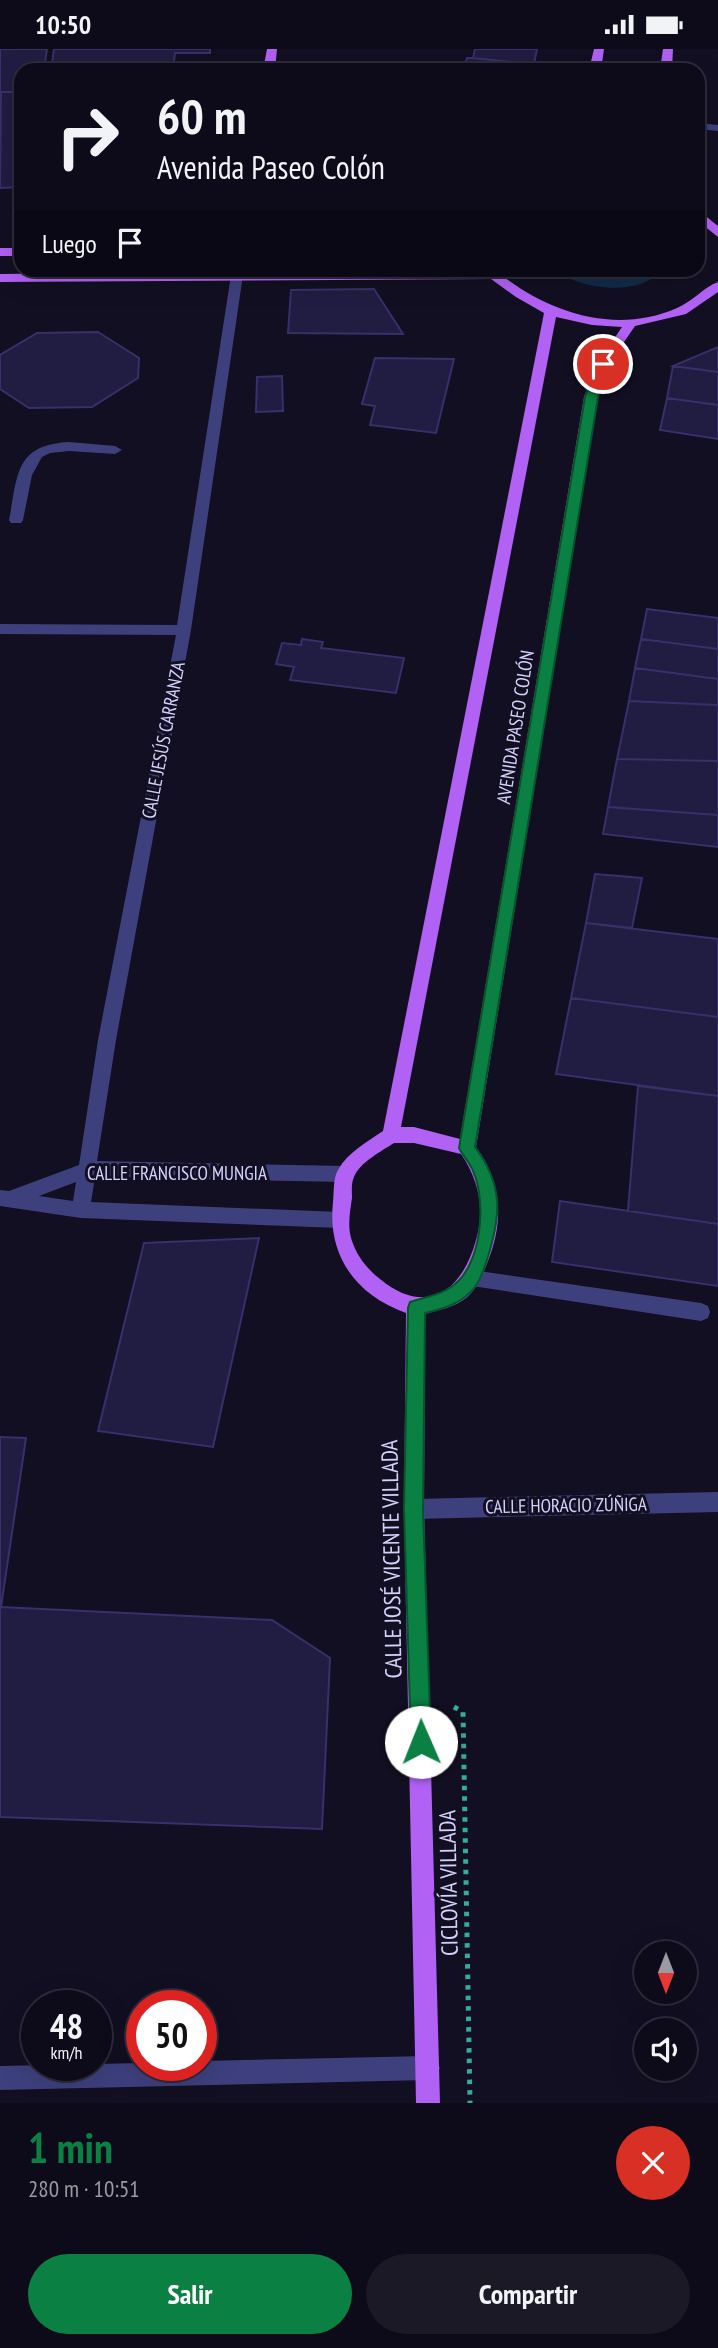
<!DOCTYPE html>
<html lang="es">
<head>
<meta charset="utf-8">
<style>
  body { margin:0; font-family:"PT Sans Narrow",sans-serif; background:#1b1926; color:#f1f3f6; height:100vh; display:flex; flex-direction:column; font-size:26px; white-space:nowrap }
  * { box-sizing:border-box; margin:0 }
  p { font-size:23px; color:#9a9ba2 }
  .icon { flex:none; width:38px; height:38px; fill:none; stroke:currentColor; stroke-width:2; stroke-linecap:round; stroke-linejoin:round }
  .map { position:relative; height:2054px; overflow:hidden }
  .side { display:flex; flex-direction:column; background:#0d0b19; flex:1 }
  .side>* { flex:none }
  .guide { position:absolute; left:14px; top:14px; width:691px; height:214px; border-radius:21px; box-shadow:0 7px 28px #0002,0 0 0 2px #2d2b38; background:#0d0b19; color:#f1f3f6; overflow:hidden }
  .needle { width:46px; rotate:180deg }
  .controls { position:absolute; left:634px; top:1892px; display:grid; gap:14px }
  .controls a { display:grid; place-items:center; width:63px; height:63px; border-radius:50%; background:#0d0b19; box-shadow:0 7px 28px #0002,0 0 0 2px #2d2b38; font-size:35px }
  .speed { position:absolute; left:21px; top:1941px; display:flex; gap:14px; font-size:35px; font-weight:700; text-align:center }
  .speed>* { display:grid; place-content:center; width:91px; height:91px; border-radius:50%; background:#0d0b19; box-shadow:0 7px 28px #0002,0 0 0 2px #2d2b38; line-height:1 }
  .speed small { font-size:18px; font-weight:400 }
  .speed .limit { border:10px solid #d22; background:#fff; color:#111 }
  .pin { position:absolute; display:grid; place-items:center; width:60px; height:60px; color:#fff; margin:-30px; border:4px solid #fff; border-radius:50%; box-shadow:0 2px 7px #0007 }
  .me { position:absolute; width:77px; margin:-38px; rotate:359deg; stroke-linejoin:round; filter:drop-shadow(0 0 5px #0008) }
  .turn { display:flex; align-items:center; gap:24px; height:147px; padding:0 28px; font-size:32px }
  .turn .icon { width:91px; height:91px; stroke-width:2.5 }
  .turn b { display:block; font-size:49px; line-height:60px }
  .then { display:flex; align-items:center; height:66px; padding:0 28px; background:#0003; gap:14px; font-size:26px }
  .round { display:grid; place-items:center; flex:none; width:74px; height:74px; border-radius:37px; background:#1b1926 }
  .headline { display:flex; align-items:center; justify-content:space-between; height:119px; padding:0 28px }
  h1 { font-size:42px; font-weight:800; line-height:52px; color:#0b8043 }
  .primary-button { display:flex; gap:14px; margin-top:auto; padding:14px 28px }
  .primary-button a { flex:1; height:80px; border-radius:42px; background:#0b8043; color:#fff; font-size:28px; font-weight:800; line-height:80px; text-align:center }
  .primary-button a+a { background:#1b1926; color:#f1f3f6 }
  .status { display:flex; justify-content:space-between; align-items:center; height:49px; padding:0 35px; background:#0d0b19; direction:ltr }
  .status svg { height:19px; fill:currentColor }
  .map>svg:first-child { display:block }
</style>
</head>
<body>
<div class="status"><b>10:50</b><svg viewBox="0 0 49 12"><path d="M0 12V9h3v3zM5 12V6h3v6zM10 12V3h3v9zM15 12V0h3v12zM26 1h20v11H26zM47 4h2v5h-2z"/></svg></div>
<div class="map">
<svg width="718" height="2054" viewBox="0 0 718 2054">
  <rect width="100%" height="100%" fill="#110f21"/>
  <path fill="#122b47" d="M 555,221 L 661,221 C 640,249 579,240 555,221 Z"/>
  <path fill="#211c41" stroke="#37306b" stroke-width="2" d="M 0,0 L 47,0 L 44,21 L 21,21 L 21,43 L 0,43 Z
    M 54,0 L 210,0 L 210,4 L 175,4 L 173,21 L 51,21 Z
    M 475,0 L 537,0 L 534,15 L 473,9 Z
    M 467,9 L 473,9 L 534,15 L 532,21 L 463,21 Z
    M 1,43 L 21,43 L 21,138 L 0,139 Z
    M 374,240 L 403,285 L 288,284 L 291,241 Z
    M 98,283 L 139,309 L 138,329 L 92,358 L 29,359 L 0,340 L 0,306 L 37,284 Z
    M 718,298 L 718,323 L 673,317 Z
    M 375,309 L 454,310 L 436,384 L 370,376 L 375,357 L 362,355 Z
    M 673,317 L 718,323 L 718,356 L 667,349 Z
    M 282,327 L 283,362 L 256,363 L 257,328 Z
    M 667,349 L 718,356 L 718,390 L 660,381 Z
    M 647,560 L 718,569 L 718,600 L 641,590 Z
    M 302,590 L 323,593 L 321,599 L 404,609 L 396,644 L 290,631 L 294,618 L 276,615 L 282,594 L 301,596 Z
    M 641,590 L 718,600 L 718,630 L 635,619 Z
    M 635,619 L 718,630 L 718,656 L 629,652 Z
    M 629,652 L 718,656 L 718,712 L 617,710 Z
    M 617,710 L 718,712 L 718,766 L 608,758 Z
    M 608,758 L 718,766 L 718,798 L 603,785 Z
    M 595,825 L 642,829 L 632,879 L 586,874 Z
    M 586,874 L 718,890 L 718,968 L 571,949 Z
    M 571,949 L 718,968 L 718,1047 L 556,1025 Z
    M 638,1037 L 718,1047 L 718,1175 L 628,1162 Z
    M 560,1152 L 718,1175 L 718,1237 L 552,1213 Z
    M 259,1189 L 213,1398 L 98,1382 L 144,1194 Z
    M 0,1388 L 26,1389 L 1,1558 L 272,1571 L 330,1609 L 322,1780 L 0,1768 Z"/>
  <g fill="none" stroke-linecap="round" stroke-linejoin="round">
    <path stroke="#37ab9b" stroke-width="5" stroke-dasharray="4.5 6" stroke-linecap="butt" d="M 454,1658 L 463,1663 L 470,2054"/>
    <path fill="#3d407d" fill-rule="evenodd" d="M 698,74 L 718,76 L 718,82 L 698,80 Z
      M 237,222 L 243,226 L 191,581 L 116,991 L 97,1112 L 345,1117 L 351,1119 L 354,1125 L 351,1131 L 345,1133 L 95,1128 L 91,1153 L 340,1163 L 347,1165 L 349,1171 L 347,1177 L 340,1179 L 81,1169 L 0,1157 L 0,1141 L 9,1142 L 79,1116 L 98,991 L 176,586 L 0,585 L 0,575 L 177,576 L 231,226 ZM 76,1133 L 73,1152 L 39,1147 Z
      M 69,393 L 115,397 L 122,401 L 115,405 L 69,402 L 50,404 L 42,408 L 32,426 L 23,471 L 21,474 L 11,474 L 9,471 C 18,427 14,396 69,393 Z
      M 472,1221 L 701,1254 L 708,1257 L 710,1263 L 708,1269 L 701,1272 L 472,1237 L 465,1235 L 463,1229 L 465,1223 Z
      M 718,1443 L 718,1463 L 414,1470 L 407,1467 L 404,1460 L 407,1453 L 414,1450 Z
      M 428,2007 L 436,2011 L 440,2019 L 436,2027 L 428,2031 L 0,2041 L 0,2017 L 142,2014 L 142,2016 L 201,2016 L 201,2012 Z"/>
    <path fill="#b161f4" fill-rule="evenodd" d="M 267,0 L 277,0 L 275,21 L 263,21 Z
      M 594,0 L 604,0 L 601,21 L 589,21 Z
      M 663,0 L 673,0 L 672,21 L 660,21 Z
      M 698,161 L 718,177 L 718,188 L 698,172 Z
      M 0,199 L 21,199 L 21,207 L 0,207 Z
      M 487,220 L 499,220 L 500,225 C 549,264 616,286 677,259 C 692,253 704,238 718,233 L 718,243 L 686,265 L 635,277 L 609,315 L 598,348 L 476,1098 C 502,1133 504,1172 488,1212 C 483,1225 478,1239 466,1249 C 455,1258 439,1261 425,1265 L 424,1460 L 440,2054 L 416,2054 L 404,1460 L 406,1264 C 356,1246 327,1207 333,1153 C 334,1143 333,1129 338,1121 C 348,1103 367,1093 383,1082 L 544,264 L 516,248 L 491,230 L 0,233 L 0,225 ZM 556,268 L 592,276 L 622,278 L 597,315 L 584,348 L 460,1090 L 414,1078 L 401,1078 ZM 394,1094 L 414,1094 L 461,1105 C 479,1131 485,1161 476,1191 C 462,1243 426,1268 380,1230 C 367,1220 357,1207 352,1192 C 347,1178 350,1163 352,1149 C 352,1143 351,1134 354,1128 C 360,1113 382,1102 394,1094 Z"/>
  </g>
  <path fill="#0b8043" stroke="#07532c" stroke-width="2" d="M 603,311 L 608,315 L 598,348 L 475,1098 C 504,1137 501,1167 487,1211 C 482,1226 478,1238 465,1248 C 454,1257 439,1261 425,1264 L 423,1460 L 431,1693 L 428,1700 L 421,1702 L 414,1700 L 411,1693 L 404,1460 L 408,1259 L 410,1253 C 424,1248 439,1247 451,1238 C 482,1218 487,1153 473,1122 C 470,1114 463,1107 459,1099 L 585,348 L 597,315 Z"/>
  <g text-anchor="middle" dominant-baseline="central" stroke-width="6" stroke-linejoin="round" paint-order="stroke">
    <g font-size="19" fill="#d4d2fc" stroke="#110f21">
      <text transform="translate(515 678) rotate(-81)">AVENIDA PASEO COLÓN</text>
      <text transform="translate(163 691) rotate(-79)">CALLE JESÚS CARRANZA</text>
      <text x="177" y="1124">CALLE FRANCISCO MUNGIA</text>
      <text transform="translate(566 1456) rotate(-1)">CALLE HORACIO ZÚÑIGA</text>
    </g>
    <g font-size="23" fill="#d4d2fc" stroke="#110f21">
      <text transform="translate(391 1510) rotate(-91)">CALLE JOSÉ VICENTE VILLADA</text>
      <text transform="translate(448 1834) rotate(-91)">CICLOVÍA VILLADA</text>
    </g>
  </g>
</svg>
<div class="controls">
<a><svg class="needle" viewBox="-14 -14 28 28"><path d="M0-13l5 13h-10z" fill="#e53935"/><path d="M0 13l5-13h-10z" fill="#9a9ba2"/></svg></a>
<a><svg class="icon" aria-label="sound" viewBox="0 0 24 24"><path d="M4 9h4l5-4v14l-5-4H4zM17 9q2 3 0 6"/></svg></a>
</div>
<div class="speed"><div>48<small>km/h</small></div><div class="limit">50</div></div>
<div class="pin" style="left:603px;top:315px;background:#d93025"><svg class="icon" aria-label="arrive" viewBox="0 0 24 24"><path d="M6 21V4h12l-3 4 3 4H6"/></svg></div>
<svg class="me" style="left:421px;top:1693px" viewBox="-20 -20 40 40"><circle r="19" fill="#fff"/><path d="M0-13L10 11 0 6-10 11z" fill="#0b8043"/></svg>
<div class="guide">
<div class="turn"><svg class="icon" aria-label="right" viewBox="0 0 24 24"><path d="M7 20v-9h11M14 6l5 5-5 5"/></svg><div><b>60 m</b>Avenida Paseo Colón</div></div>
<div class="then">Luego<svg class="icon" aria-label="arrive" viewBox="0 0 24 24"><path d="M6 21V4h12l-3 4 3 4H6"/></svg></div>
</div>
</div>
<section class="side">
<div class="headline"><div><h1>1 min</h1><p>280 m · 10:51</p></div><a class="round" style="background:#d93025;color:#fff"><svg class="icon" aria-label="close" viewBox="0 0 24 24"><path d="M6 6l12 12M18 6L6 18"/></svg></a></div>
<div class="primary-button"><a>Salir</a><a>Compartir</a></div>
</section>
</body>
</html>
